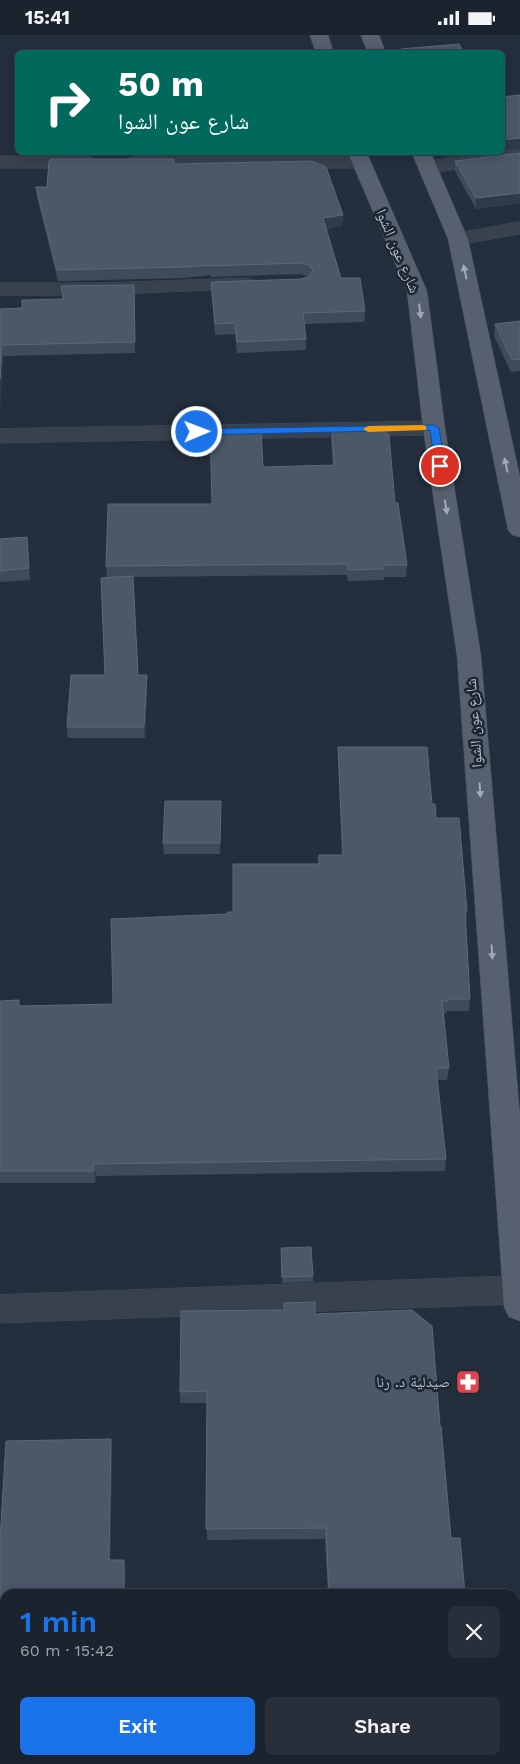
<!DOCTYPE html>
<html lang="en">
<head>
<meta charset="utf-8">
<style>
  body { margin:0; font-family:"Work Sans","Noto Naskh Arabic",sans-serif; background:#282f3a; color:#f1f3f6; height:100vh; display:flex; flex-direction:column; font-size:19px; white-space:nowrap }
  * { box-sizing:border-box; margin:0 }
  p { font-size:16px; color:#a0a4aa }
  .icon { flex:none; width:28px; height:28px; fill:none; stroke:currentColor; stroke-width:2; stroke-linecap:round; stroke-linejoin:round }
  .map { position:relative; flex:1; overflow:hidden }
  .drawer { position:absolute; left:0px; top:1554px; width:520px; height:176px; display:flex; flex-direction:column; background:#1b232e; border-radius:15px 15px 0 0; box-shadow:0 2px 12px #0003,0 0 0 1px #39404a }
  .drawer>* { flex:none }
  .top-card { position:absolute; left:15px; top:15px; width:490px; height:105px; border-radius:8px; box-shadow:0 2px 12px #0003,0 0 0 1px #39404a; background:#00695c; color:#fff; overflow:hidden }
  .pin { position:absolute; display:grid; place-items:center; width:42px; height:42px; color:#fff; margin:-21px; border:2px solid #fff; border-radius:50%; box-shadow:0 1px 5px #0007 }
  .me { position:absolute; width:55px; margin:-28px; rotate:89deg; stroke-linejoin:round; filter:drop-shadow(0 0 4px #0008) }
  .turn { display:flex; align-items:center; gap:18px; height:105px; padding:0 20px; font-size:22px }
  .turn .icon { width:65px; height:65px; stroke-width:2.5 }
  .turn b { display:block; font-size:35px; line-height:42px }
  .round { display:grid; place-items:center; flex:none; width:52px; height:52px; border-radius:8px; background:#282f3a }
  .headline { display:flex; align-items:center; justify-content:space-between; height:85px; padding:0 20px }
  h1 { font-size:30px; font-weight:600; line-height:38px; color:#1a73e8 }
  .button { display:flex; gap:10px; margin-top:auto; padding:10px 20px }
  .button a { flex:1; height:58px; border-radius:8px; background:#1a73e8; color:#fff; font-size:20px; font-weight:600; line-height:58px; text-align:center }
  .button a+a { background:#282f3a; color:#f1f3f6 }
  .status { display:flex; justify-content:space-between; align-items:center; height:35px; padding:0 25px; background:#1b232e; direction:ltr }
  .status svg { height:14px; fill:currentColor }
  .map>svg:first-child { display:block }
</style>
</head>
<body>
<div class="status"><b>15:41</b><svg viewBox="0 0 49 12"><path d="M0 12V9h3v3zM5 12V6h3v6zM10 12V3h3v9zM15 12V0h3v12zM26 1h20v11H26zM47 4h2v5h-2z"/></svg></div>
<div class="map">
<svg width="520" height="1729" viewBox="0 0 520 1729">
  <rect width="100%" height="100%" fill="#242f3e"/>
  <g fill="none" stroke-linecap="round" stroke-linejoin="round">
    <defs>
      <path id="minor" d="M 520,114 L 520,126 L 428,138 L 421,136 L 418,132 L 421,128 L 428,126 Z
        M 0,121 L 86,121 L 93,123 L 96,127 L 93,131 L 86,133 L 0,133 Z
        M 136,121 L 360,121 L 367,123 L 370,127 L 367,131 L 360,133 L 136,133 L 129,131 L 126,127 L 129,123 Z
        M 520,187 L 520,199 L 458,210 L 451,208 L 448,204 L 451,200 L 458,198 Z
        M 248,243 L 255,245 L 258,249 L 255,253 L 98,260 L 0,260 L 0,248 L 98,248 Z
        M 434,386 L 442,388 L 445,393 L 442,398 L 434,400 L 0,408 L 0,394 Z
        M 519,1241 L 519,1269 L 0,1288 L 0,1260 Z"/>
      <path id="major" d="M 310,0 L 328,0 L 334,18 L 316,18 Z
        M 361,0 L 379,0 L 386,18 L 368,18 Z
        M 348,118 L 367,118 L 427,256 L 445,393 L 481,621 L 520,1081 L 520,1286 L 509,1282 L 504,1272 L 457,621 L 423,393 L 407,256 Z
        M 412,118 L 431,118 L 468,204 L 520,442 L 520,502 L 512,500 L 508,495 L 448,204 Z"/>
    </defs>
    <use href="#minor" stroke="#414a57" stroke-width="1"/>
    <use href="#major" stroke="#414a57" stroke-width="1"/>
    <use href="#minor" fill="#38414e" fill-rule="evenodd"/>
    <use href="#major" fill="#56606e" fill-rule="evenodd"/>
  </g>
  <path fill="#3f4b5c" d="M 53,118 L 173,118 L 173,119 L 53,119 Z
    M 435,118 L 481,118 L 446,122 L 444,118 Z
    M 520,118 L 520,168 L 476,174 L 455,136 L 455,126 Z
    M 174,129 L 343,180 L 342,191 L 326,194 L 341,243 L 365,276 L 364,287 L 304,289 L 306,304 L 306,315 L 237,318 L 235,299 L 215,300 L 211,247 L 301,244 L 309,242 L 301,239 L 211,242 L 211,240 L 184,243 L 58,246 L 37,162 L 36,152 L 47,152 Z
    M 61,251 L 134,261 L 135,318 L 3,321 L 0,372 L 0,274 L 22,273 L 62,264 Z
    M 520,286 L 520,336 L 511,337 L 494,301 L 495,289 Z
    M 332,392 L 395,468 L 407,530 L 406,542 L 384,542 L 384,545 L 348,546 L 347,540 L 133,542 L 138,640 L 147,651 L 145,703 L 68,703 L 67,692 L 105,640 L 123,542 L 107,542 L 106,531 L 212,469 L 263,432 L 333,430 L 331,404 Z
    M 27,502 L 30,545 L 0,547 L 0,504 Z
    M 338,712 L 432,769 L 436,783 L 467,876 L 466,889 L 470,964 L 469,976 L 447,976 L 447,978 L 444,978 L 449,1033 L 447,1045 L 437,1045 L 446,1124 L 445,1136 L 96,1141 L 95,1148 L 0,1148 L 0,966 L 20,971 L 113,969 L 227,879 L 233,877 L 318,829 L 319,820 L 342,820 L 338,724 Z
    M 221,777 L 220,819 L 164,819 L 163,808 Z
    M 281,1219 L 313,1241 L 313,1247 L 282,1248 Z
    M 284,1268 L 315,1279 L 440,1391 L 451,1503 L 465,1559 L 328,1559 L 325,1504 L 207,1505 L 207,1368 L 180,1368 L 180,1357 L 284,1275 Z
    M 111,1404 L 112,1416 L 110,1525 L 124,1525 L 126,1536 L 5,1559 L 5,1647 L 0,1648 L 0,1505 Z"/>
  <path fill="#2f3b4b" d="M 520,103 L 520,113 L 502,115 L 502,105 Z
    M 447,118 L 481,118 L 446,122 Z
    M 520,158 L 520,168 L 476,174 L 476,163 Z
    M 343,180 L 342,191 L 322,194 L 323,183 Z
    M 2,310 L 3,321 L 0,372 L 0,344 Z
    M 147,640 L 147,651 L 145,703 L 144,692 Z
    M 94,1129 L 96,1141 L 95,1148 L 94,1136 Z
    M 111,1404 L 112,1416 L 110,1536 L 109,1525 Z
    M 124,1525 L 126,1536 L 125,1559 L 124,1559 Z"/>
  <path fill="#4b5868" stroke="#5c6777" d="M 459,9 L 464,18 L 403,18 L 401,14 Z
    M 520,60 L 520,103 L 502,105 L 502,62 Z
    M 520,118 L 520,158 L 476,163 L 455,126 Z
    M 51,124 L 174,124 L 174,129 L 311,126 L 326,132 L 343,180 L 323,183 L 341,243 L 360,243 L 365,276 L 303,278 L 306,304 L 237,307 L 235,288 L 215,289 L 211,247 L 301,244 L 310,241 L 313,235 L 309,230 L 301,228 L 210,231 L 210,230 L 183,232 L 57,235 L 36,152 L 47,152 L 49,126 Z
    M 134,250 L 135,307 L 2,310 L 0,344 L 0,274 L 22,273 L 22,265 L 64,264 L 61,251 Z
    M 520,286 L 520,324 L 512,325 L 495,289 Z
    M 332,392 L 376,392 L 389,400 L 395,468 L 398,468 L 407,530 L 384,530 L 384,534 L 348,535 L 347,529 L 106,531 L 108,469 L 212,469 L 210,395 L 261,394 L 263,432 L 334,430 Z
    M 27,502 L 29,533 L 0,536 L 0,504 Z
    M 133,541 L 138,640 L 147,640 L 144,692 L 67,692 L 71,640 L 105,640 L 101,543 Z
    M 338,712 L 427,712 L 432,769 L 435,769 L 436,783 L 459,783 L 467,876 L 465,876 L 470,964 L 448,964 L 448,966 L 442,966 L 449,1033 L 436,1033 L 446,1124 L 94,1129 L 94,1136 L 0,1136 L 0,966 L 19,965 L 19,971 L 113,969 L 111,884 L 227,879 L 227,877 L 233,877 L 233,829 L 319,829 L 319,820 L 343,820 Z
    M 165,766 L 221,766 L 220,808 L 163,808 Z
    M 311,1212 L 313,1241 L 282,1242 L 281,1213 Z
    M 315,1267 L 315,1279 L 412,1275 L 432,1291 L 440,1391 L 441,1391 L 451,1503 L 460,1503 L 465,1559 L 329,1559 L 326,1493 L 206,1494 L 207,1356 L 180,1357 L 181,1276 L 284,1275 L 284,1268 Z
    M 111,1404 L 109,1525 L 124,1525 L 124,1559 L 5,1559 L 5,1636 L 0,1637 L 0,1505 L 6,1406 Z
    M 165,1725 L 409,1725 L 409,1729 L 165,1729 Z"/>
  <defs><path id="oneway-solid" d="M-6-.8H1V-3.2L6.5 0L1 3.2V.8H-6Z" transform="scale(1.25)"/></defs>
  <g fill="#a1aab7">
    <use href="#oneway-solid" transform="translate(465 237) rotate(-102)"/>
    <use href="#oneway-solid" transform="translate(420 276) rotate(83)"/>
    <use href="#oneway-solid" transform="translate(506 430) rotate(-102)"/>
    <use href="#oneway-solid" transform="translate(446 472) rotate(81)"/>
    <use href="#oneway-solid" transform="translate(480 755) rotate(86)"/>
    <use href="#oneway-solid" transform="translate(492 917) rotate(86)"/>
  </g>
  <path fill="#1a73e8" stroke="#114b97" d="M 434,390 L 439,393 L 445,431 L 440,434 L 435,431 L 430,395 L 197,400 L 193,397 L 197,394 Z"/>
  <path fill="#f59e0b" d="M 423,390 L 426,391 L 426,395 L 368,397 L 363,394 L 368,391 Z"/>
  <defs>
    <symbol id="pharmacy-square" viewBox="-11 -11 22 22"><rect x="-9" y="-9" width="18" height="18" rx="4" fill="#e0444e" stroke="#1d2633"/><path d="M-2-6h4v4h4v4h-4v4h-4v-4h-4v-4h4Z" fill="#fff"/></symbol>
  </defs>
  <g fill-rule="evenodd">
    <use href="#pharmacy-square" x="454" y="1333" width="28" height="28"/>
  </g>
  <g text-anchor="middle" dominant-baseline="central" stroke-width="5" stroke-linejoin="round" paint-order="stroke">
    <g font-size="15" fill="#b4bcc9" stroke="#1d2633">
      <text transform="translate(398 216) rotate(67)">شارع عون الشوا</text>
      <text transform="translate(474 688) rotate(-94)">شارع عون الشوا</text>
    </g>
    <g font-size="15" fill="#b4bcc9" stroke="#1d2633" text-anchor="end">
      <text x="450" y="1347">صيدلية د. رنا</text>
    </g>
  </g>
</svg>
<div class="pin" style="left:440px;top:431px;background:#d93025"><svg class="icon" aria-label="arrive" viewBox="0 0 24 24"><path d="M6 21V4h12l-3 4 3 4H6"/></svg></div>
<svg class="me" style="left:197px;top:397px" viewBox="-20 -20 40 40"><circle r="17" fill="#1a73e8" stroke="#fff" stroke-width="3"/><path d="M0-11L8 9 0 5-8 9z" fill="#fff"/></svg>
<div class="top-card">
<div class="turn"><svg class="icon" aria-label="right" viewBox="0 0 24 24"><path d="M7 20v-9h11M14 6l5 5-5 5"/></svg><div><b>50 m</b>شارع عون الشوا</div></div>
</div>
<section class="drawer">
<div class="headline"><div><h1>1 min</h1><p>60 m · 15:42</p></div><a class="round"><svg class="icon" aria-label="close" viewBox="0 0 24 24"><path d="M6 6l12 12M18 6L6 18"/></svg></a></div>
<div class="button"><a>Exit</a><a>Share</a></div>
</section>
</div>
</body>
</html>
